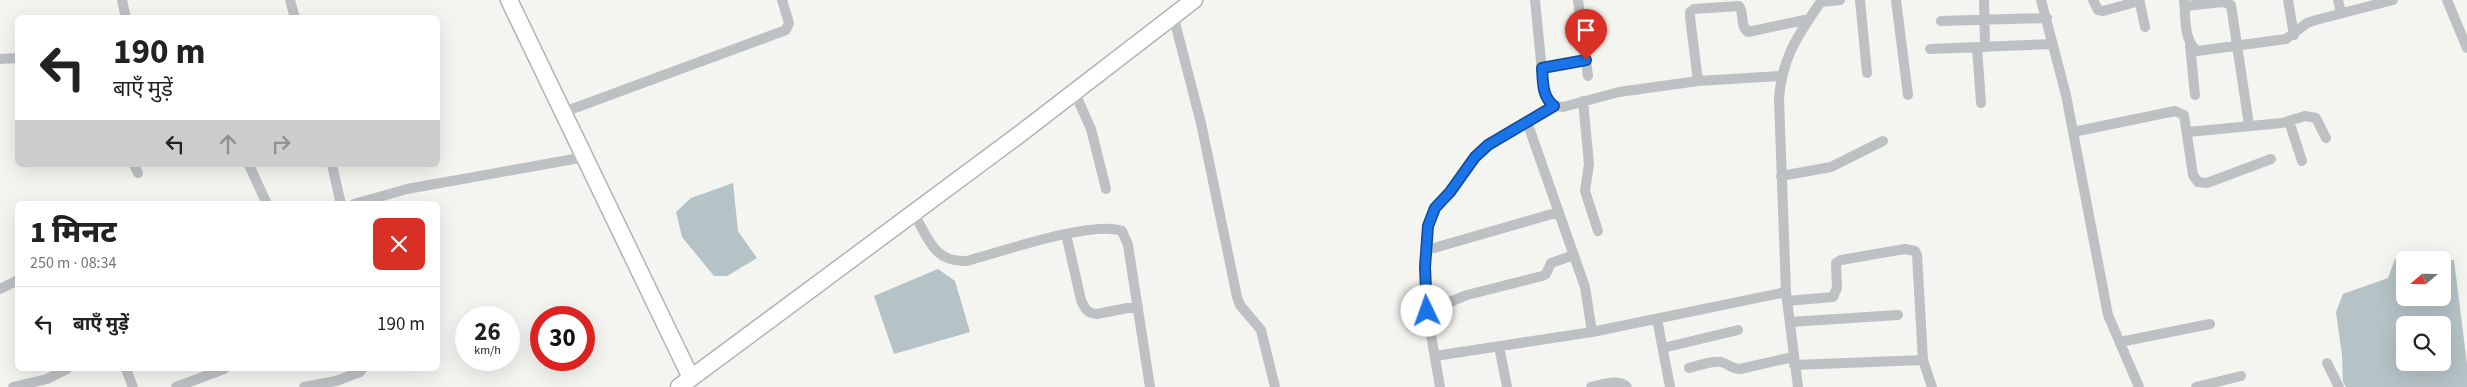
<!DOCTYPE html>
<html lang="hi">
<head>
<meta charset="utf-8">
<style>
  body { margin:0; font-family:"Source Sans 3","Noto Sans Devanagari",sans-serif; background:#f6f6f6; color:#222; height:100vh; display:flex; flex-direction:column; font-size:19px; white-space:nowrap }
  * { box-sizing:border-box; margin:0 }
  p { font-size:16px; color:#767676 }
  .icon { flex:none; width:28px; height:28px; fill:none; stroke:currentColor; stroke-width:2; stroke-linecap:round; stroke-linejoin:round }
  .map { position:relative; flex:1; overflow:hidden }
  .sheet { position:absolute; left:15px; top:201px; width:425px; height:170px; display:flex; flex-direction:column; background:#fff; border-radius:8px; box-shadow:0 5px 20px #0002 }
  .sheet>* { flex:none }
  .guide { position:absolute; left:15px; top:15px; width:425px; height:152px; border-radius:8px; box-shadow:0 5px 20px #0002; background:#fff; color:#222; overflow:hidden }
  .needle { width:32px; rotate:250deg }
  .tools { position:absolute; left:2396px; top:251px; display:grid; gap:10px }
  .tools a { display:grid; place-items:center; width:55px; height:55px; border-radius:8px; background:#fff; box-shadow:0 5px 20px #0002; font-size:25px }
  .speed { position:absolute; left:455px; top:306px; display:flex; gap:10px; font-size:25px; font-weight:700; text-align:center }
  .speed>* { display:grid; place-content:center; width:65px; height:65px; border-radius:50%; background:#fff; box-shadow:0 5px 20px #0002; line-height:1 }
  .speed small { font-size:12px; font-weight:400 }
  .speed .limit { border:8px solid #d22; background:#fff; color:#111 }
  .pin { position:absolute; display:grid; place-items:center; width:42px; height:42px; color:#fff; margin:-51px -21px; border-radius:50% 50% 50% 0; rotate:-45deg; box-shadow:0 0 5px #0007 }
  .pin .icon { rotate:45deg }
  .me { position:absolute; width:55px; margin:-28px; rotate:357deg; stroke-linejoin:round; filter:drop-shadow(0 0 4px #0008) }
  .turn { display:flex; align-items:center; gap:18px; height:105px; padding:0 15px; font-size:22px }
  .turn .icon { width:65px; height:65px; stroke-width:2.5 }
  .turn b { display:block; font-size:35px; line-height:42px }
  .lanes { display:flex; align-items:center; height:48px; padding:0 15px; background:#0003; justify-content:center; gap:25px; direction:ltr }
  .lanes .off { opacity:.35 }
  .round { display:grid; place-items:center; flex:none; width:52px; height:52px; border-radius:8px; background:#f6f6f6 }
  .head { display:flex; align-items:center; justify-content:space-between; height:85px; padding:0 15px }
  h1 { font-size:30px; font-weight:800; line-height:38px }
  ul { padding:0; list-style:none }
  li { display:flex; align-items:center; gap:15px; height:75px; padding:0 15px; border-top:1px solid #e0e0e0 }
  li div { flex:1 }
  li b { display:block; font-size:19px }
  li em { font-style:normal }
  .map>svg:first-child { display:block }
</style>
</head>
<body>
<div class="map">
<svg width="2467" height="387" viewBox="0 0 2467 387">
  <rect width="100%" height="100%" fill="#f4f4f0"/>
  <path fill="#b5c2c6" fill-rule="evenodd" d="M 733,183 L 738,231 L 757,258 L 727,276 L 714,276 L 682,237 L 676,212 L 691,198 Z
    M 2395,259 L 2454,260 L 2467,364 L 2467,387 L 2346,387 L 2343,382 L 2342,355 L 2336,312 L 2343,294 L 2388,278 ZM 2405,260 L 2442,260 L 2442,298 L 2405,298 ZM 2405,325 L 2442,325 L 2442,362 L 2405,362 Z
    M 938,269 L 955,281 L 970,332 L 894,354 L 874,296 Z"/>
  <g fill="none" stroke-linecap="round" stroke-linejoin="round">
    <defs>
      <path id="trunk" d="M 509,0 L 691,378
        M 679,387 L 1016,137 L 1194,0"/>
    </defs>
    <use href="#trunk" stroke="#b0b4b7" stroke-width="19"/>
    <path stroke="#bdc1c4" stroke-width="10" d="M 122,0 L 126,18
      M 290,0 L 295,18
      M 1535,0 L 1544,92 C 1548,102 1552,106 1563,107 L 1619,92 L 1698,81 L 1780,76
      M 1578,0 L 1588,76
      M 1860,0 L 1867,73
      M 1896,0 L 1908,95
      M 1984,0 L 1985,47
      M 2041,0 L 2066,95 L 2108,315 L 2139,387
      M 2093,0 L 2098,10 L 2103,11 L 2136,2 L 2140,3 L 2145,27
      M 2184,0 C 2186,17 2183,39 2197,51 L 2286,39 L 2307,23 L 2316,20 L 2393,0
      M 2288,0 L 2294,35
      M 2338,0 L 2341,13
      M 2447,0 L 2467,48
      M 1821,2 L 1840,0
      M 2185,6 L 2223,2 L 2231,5 L 2249,125
      M 1173,15 L 1201,123 L 1237,297 L 1240,305 L 1261,330 L 1275,387
      M 1941,21 L 2047,18
      M 2190,45 L 2195,95
      M 1977,47 L 1981,103
      M 1930,49 L 2053,44
      M 0,59 L 18,58
      M 1542,68 L 1586,61
      M 1698,81 L 1690,17 L 1690,12 L 1694,9 L 1739,6 C 1745,14 1739,25 1748,32 L 1809,19
      M 1074,91 L 1091,129 L 1106,189
      M 1583,101 L 1589,164 L 1585,191 L 1598,231
      M 564,112 L 786,30 L 789,23 L 782,0
      M 2289,121 L 2302,161
      M 1527,122 L 1585,287 L 1592,332
      M 2073,132 L 2175,111 L 2184,115 L 2193,175 L 2198,182 L 2207,183 L 2271,159
      M 2188,132 L 2282,123 L 2305,116 L 2316,118 L 2326,138
      M 134,165 L 138,173
      M 249,165 L 267,204
      M 332,165 L 341,204
      M 1781,176 L 1831,167 L 1883,141
      M 354,204 L 407,189 L 585,157
      M 913,212 C 928,237 933,263 967,261 C 1000,252 1093,220 1122,231 L 1128,245 L 1150,387
      M 1066,234 L 1081,300 C 1085,309 1087,313 1097,314 L 1138,306
      M 1427,250 L 1559,212
      M 0,289 L 18,280
      M 1787,301 L 1833,297 L 1837,288 L 1836,263 L 1841,260 L 1905,249 L 1915,251 L 1917,255 L 1923,360 L 1932,387
      M 1427,311 L 1467,295 L 1542,276 L 1546,274 L 1551,263 L 1574,255
      M 1657,319 L 1670,387
      M 1790,322 L 1898,315
      M 2120,342 L 2210,324
      M 1499,346 L 1507,387
      M 1663,348 L 1738,330
      M 1435,356 L 1592,332 L 1786,292
      M 2327,363 L 2339,387
      M 1794,365 L 1923,360
      M 1689,368 C 1698,366 1712,360 1721,362 C 1729,364 1731,369 1740,369 L 1793,357
      M 126,369 L 133,387
      M 13,387 L 47,379 L 67,369
      M 176,387 L 224,369
      M 304,387 L 336,381 L 360,372 L 362,369
      M 1440,387 L 1427,311 L 1425,280 L 1428,226 L 1435,208 L 1451,192 L 1475,157 L 1488,145 L 1554,106
      M 1591,387 C 1601,385 1619,378 1627,387
      M 1798,387 L 1786,292 L 1779,99 C 1782,56 1799,34 1822,0
      M 2196,387 L 2241,376"/>
    <use href="#trunk" stroke="#fff" stroke-width="16"/>
  </g>
  <g fill="none" stroke-linecap="round" stroke-linejoin="round">
    <defs>
      <path id="route" d="M 1427,311 L 1425,267 L 1428,226 L 1435,208 L 1450,192 L 1475,157 L 1488,145 L 1554,106 C 1542,96 1543,83 1542,68 L 1586,60"/>
    </defs>
    <use href="#route" stroke="#114b97" stroke-width="12"/>
    <use href="#route" stroke="#1a73e8" stroke-width="9"/>
  </g>
</svg>
<div class="tools">
<a><svg class="needle" viewBox="-14 -14 28 28"><path d="M0-13l5 13h-10z" fill="#e53935"/><path d="M0 13l5-13h-10z" fill="#767676"/></svg></a>
<a><svg class="icon" aria-label="search" viewBox="0 0 24 24"><circle cx="10" cy="10" r="6"/><path d="M15 15l6 6"/></svg></a>
</div>
<div class="speed"><div>26<small>km/h</small></div><div class="limit">30</div></div>
<div class="pin" style="left:1586px;top:60px;background:#d93025"><svg class="icon" aria-label="arrive" viewBox="0 0 24 24"><path d="M6 21V4h12l-3 4 3 4H6"/></svg></div>
<svg class="me" style="left:1427px;top:311px" viewBox="-20 -20 40 40"><circle r="19" fill="#fff"/><path d="M0-13L10 11 0 6-10 11z" fill="#1a73e8"/></svg>
<div class="guide">
<div class="turn"><svg class="icon" aria-label="left" viewBox="0 0 24 24"><path d="M17 20v-9H6M10 6l-5 5 5 5"/></svg><div><b>190 m</b>बाएँ मुड़ें</div></div>
<div class="lanes"><svg class="icon" aria-label="left" viewBox="0 0 24 24"><path d="M17 20v-9H6M10 6l-5 5 5 5"/></svg><svg class="icon off" aria-label="ahead" viewBox="0 0 24 24"><path d="M12 20V5M6 11l6-6 6 6"/></svg><svg class="icon off" aria-label="right" viewBox="0 0 24 24"><path d="M7 20v-9h11M14 6l5 5-5 5"/></svg></div>
</div>
<section class="sheet">
<div class="head"><div><h1>1 मिनट</h1><p>250 m · 08:34</p></div><a class="round" style="background:#d93025;color:#fff"><svg class="icon" aria-label="close" viewBox="0 0 24 24"><path d="M6 6l12 12M18 6L6 18"/></svg></a></div>
<ul>
<li><svg class="icon" aria-label="left" viewBox="0 0 24 24"><path d="M17 20v-9H6M10 6l-5 5 5 5"/></svg><div><b>बाएँ मुड़ें</b></div><em>190 m</em></li>
</ul>
</section>
</div>
</body>
</html>
